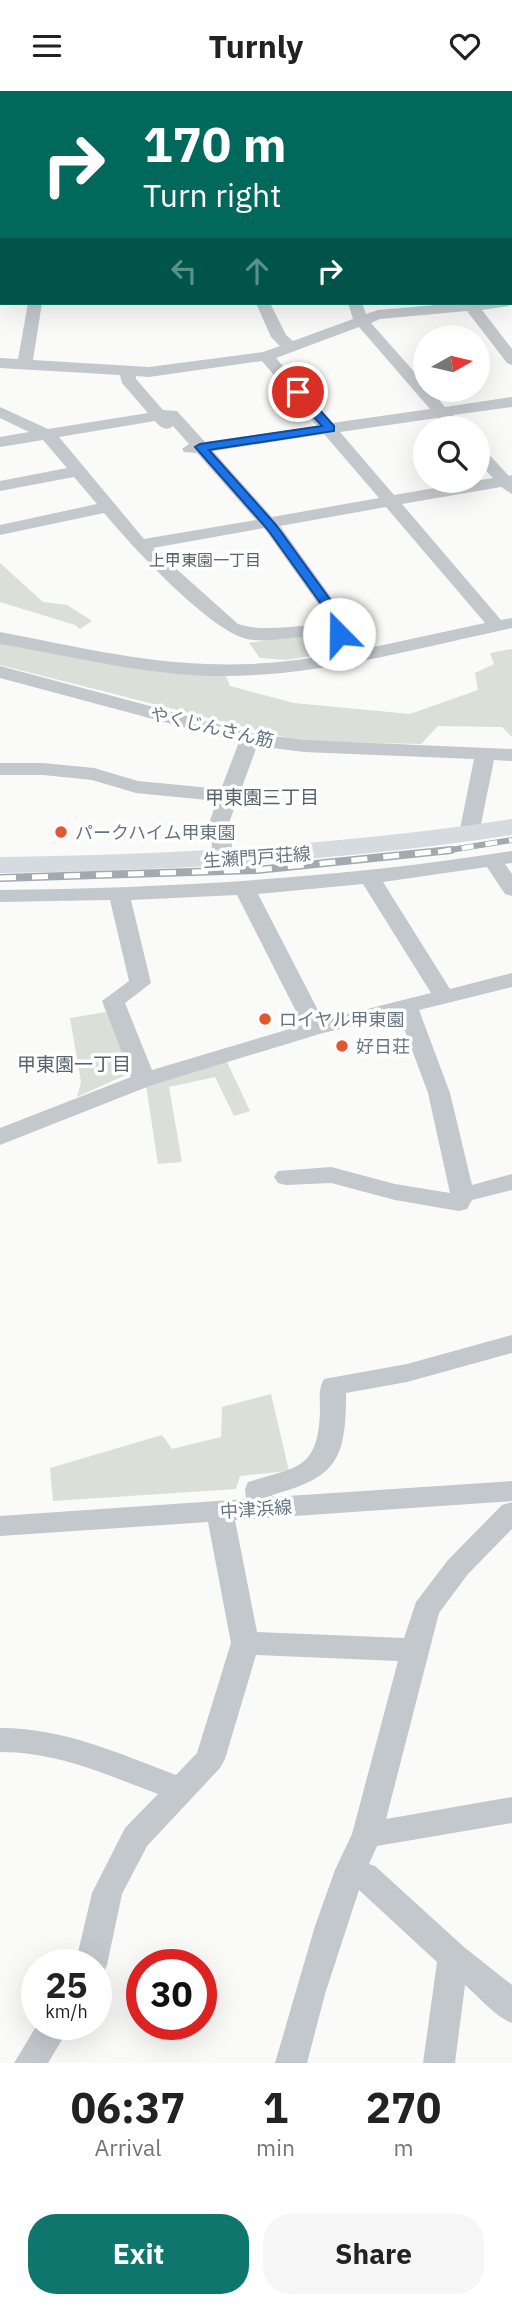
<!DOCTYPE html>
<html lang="en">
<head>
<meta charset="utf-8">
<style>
  body { margin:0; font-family:"IBM Plex Sans","Noto Sans JP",sans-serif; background:#f6f6f6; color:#222; height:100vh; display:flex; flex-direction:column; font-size:26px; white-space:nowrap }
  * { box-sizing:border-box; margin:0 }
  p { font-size:23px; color:#767676 }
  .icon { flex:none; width:38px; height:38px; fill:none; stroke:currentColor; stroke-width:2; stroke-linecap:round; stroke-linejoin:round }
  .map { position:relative; height:1972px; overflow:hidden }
  .panel { display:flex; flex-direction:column; background:#fff; flex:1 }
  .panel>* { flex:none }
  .top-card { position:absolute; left:0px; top:0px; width:513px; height:214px; box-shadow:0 7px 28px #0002; background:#00695c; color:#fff; overflow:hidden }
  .needle { width:46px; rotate:82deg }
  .fabs { position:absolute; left:413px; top:234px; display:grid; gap:14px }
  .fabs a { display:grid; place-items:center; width:77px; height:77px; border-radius:50%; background:#fff; box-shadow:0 7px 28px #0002; font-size:35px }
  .speed { position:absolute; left:21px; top:1858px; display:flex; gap:14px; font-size:35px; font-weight:700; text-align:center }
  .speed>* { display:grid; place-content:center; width:91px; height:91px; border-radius:50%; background:#fff; box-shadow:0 7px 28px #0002; line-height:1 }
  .speed small { font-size:18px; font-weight:400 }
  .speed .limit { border:10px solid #d22; background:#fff; color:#111 }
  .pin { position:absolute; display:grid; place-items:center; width:60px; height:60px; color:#fff; margin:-30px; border:4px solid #fff; border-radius:50%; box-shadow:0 2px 7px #0007 }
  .me { position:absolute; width:77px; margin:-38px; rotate:338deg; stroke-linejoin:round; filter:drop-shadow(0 0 5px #0008) }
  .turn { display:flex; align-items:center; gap:24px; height:147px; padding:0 28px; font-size:32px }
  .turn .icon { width:91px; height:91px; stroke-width:2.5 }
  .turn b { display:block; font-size:49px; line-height:60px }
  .lanes { display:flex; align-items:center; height:66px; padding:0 28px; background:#0003; justify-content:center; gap:35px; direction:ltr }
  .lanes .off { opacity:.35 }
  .eta { display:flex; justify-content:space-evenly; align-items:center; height:119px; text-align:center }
  .eta b { font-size:42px; font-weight:700; line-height:49px }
  .cta { display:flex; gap:14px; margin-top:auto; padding:14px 28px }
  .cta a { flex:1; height:80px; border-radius:28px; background:#0f766e; color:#fff; font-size:28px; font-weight:700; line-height:80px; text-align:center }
  .cta a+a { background:#f6f6f6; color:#222 }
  header { display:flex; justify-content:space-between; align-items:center; height:91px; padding:0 28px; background:#fff; font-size:32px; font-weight:700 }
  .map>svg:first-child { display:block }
</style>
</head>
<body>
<header><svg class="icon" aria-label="menu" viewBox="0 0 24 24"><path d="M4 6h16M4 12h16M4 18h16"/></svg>Turnly<svg class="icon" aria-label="heart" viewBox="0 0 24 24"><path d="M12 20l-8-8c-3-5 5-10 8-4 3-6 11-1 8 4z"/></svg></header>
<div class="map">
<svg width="512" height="1972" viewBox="0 0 512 1972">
  <rect width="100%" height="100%" fill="#fafaf8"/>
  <path fill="#dadfd7" d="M 0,472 L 43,511 L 67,514 L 92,530 L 80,538 L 75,534 L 0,511 Z
    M 297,544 L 316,547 L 326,554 L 323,563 L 286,569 L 260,567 L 249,552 Z
    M 0,551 L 226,585 L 230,595 L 294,612 L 410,623 L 478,599 L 475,582 L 494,573 L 490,562 L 512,558 L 512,646 L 502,636 L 438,635 L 421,653 L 299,650 L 0,574 Z
    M 106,921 L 130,982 L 77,1006 L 81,991 L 70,927 Z
    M 226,969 L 250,1020 L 234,1025 L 215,986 L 169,996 L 182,1071 L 158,1073 L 146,994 Z
    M 271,1303 L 289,1380 L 240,1385 L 236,1398 L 53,1410 L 50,1377 L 162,1344 L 172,1358 L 221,1346 L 222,1316 Z"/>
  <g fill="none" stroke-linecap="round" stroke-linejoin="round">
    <path fill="#c3c8cc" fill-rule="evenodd" d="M 67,0 L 79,0 L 66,2 Z
      M 126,0 L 157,0 L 158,2 L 127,2 Z
      M 265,0 L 277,0 L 264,2 Z
      M 461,0 L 473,0 L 473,2 L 461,2 Z
      M 511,8 L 512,8 L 512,16 L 511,16 Z
      M 0,95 L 2,95 L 0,106 Z
      M 511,101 L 512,101 L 512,111 L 511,111 Z
      M 0,130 L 2,130 L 2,138 L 0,138 Z
      M 511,151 L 512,151 L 512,159 L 511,159 Z
      M 0,191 L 2,191 L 2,199 L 0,199 Z
      M 511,211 L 511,212 L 509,215 L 482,219 L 512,258 L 512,274 L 507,272 L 467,220 L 380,228 L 371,232 L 425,293 L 425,299 L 431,299 L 445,316 L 512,306 L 512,316 L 453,324 L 464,338 L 447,338 L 437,327 L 340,341 L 394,404 L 493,387 L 478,371 L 478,356 L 484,358 L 509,385 L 512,384 L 512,403 L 501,396 L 402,413 L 501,529 L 512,527 L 512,537 C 413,558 313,587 211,585 C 140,583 70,565 0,553 L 0,541 C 69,554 138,571 208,573 C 253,575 299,570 343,562 L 333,547 C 301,542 281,551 253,549 C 215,547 130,453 104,422 L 0,444 L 0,434 L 97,413 L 74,386 L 0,400 L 0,390 L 67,377 L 43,349 L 0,356 L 0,346 L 29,341 L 0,327 L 0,316 L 48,338 L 148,322 L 122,292 L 120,284 L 0,277 L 0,267 L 18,268 L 28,212 L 42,212 L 33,269 L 149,276 L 263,261 L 280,255 L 271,246 L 256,212 L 270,212 L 286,244 L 293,250 L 353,228 L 348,212 L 362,212 L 366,223 L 378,219 L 459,212 ZM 359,236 L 430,318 L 332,332 L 276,267 ZM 262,270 L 317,335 L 205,351 L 177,320 L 163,319 L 136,288 L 136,285 L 149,286 ZM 155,330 C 160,336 166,341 173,335 L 189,353 L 182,358 L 184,361 L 197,362 L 256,429 L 144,448 L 59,346 ZM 324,343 L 379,407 L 272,426 L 213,360 ZM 386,416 L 485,532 L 360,559 L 348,543 L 349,531 L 280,435 ZM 264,437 L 331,531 L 330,536 C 300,531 268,543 238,533 L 153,457 Z
      M 0,575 L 251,642 L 304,649 L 512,658 L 512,670 L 494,669 L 479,743 L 476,747 L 462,747 L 459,743 L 474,668 L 304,661 L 257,655 L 230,729 L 233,770 L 230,774 L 216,774 L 213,770 L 210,729 L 217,710 L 136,702 L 92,689 L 43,684 L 0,684 L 0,672 L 43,672 L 94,677 L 138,690 L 221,698 L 239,651 L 0,587 Z
      M 512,760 L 512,772 L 505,773 L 512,783 L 512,805 L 505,803 L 487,776 L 383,791 L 450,898 L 512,882 L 512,896 L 419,919 L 450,1002 L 472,1094 L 512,1083 L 512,1099 L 472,1109 L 467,1118 L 459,1120 L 395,1109 L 331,1092 L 286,1094 L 278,1092 L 274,1086 L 278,1080 L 331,1076 L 395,1093 L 450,1102 L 428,1002 L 399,924 L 323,942 L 152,994 L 0,1054 L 0,1037 L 131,986 L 102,910 L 129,890 L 110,809 L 0,811 L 0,799 C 172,797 342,787 512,760 ZM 363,793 L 431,902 L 323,929 L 258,803 ZM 237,804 L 303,934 L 152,979 L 125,912 L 151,892 L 131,809 Z
      M 512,1244 L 512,1262 L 407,1291 L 346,1302 C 346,1369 337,1386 272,1404 L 273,1406 L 512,1390 L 512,1410 L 235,1429 L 257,1541 L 404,1547 L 416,1511 L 448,1469 L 502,1414 L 512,1411 L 512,1438 L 468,1483 L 439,1522 L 386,1728 L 512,1706 L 512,1732 L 377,1755 L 369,1773 L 375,1775 L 464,1856 L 512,1894 L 512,1932 C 497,1927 479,1906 465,1894 L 455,1972 L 423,1972 L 437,1871 L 359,1799 L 325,1903 L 307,1972 L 275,1972 L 315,1835 L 335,1779 L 352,1743 L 398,1570 L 256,1564 L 225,1668 L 220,1677 L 147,1755 L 122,1803 L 107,1874 L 102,1884 L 96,1886 L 96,1874 L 75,1874 L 92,1802 L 125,1737 L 158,1703 C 105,1683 57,1661 0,1661 L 0,1637 C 63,1637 118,1662 176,1684 L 197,1662 L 231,1552 L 208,1431 L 0,1445 L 0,1425 L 246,1408 L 245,1398 L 248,1391 C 297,1376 318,1379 320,1320 C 320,1309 318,1298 324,1288 L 407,1273 Z
      M 37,1934 L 71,1934 L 48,1972 L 14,1972 Z"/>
    <path fill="#d6dbdf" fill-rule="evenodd" d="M 512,728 L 512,744 C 342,770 172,780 0,782 L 0,766 C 172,764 342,754 512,728 Z"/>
    <defs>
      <path id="rail-far1" d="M 438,761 L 512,749"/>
      <path id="rail" d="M 0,787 L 257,779 L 451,759"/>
    </defs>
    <use href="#rail-far1" stroke="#a2aab0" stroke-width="6"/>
    <use href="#rail" stroke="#a2aab0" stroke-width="8"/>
    <use href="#rail-far1" stroke="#fff" stroke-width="4.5" stroke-dasharray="12" stroke-linecap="butt"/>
    <use href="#rail" stroke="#fff" stroke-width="5" stroke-dasharray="16" stroke-linecap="butt"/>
  </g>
  <path fill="#1a73e8" stroke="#114b97" stroke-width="2" d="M 294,299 L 302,299 L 334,335 L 334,340 L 209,359 L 276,434 L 345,529 L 346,543 L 339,547 L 333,543 L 334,531 L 268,439 L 195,356 L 200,353 L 322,335 L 294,304 Z"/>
  <g fill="#e4572e" stroke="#fff" stroke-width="2.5">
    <circle cx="61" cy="741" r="7"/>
    <circle cx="265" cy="928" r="7"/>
    <circle cx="342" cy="955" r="7"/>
  </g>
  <g text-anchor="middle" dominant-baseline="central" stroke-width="7" stroke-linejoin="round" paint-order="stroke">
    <g font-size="16" fill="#57646e" stroke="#fff">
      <text x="205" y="469">上甲東園一丁目</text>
    </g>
    <g font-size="18" fill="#657683" stroke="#fff">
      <text transform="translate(212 636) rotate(13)">やくじんさん筋</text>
      <text transform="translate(257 766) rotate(-4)">生瀬門戸荘線</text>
      <text transform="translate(256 1418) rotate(-4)">中津浜線</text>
    </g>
    <g font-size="18" fill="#657683" stroke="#fff" text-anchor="start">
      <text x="75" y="741">パークハイム甲東園</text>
      <text x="279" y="928">ロイヤル甲東園</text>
      <text x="356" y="955">好日荘</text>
    </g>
    <g font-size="19" fill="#57646e" stroke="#fff">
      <text x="262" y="706">甲東園三丁目</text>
      <text x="74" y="973">甲東園一丁目</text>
    </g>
  </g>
</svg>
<div class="fabs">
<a><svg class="needle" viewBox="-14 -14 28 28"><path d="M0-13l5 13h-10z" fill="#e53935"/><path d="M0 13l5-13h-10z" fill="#767676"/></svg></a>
<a><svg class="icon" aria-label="search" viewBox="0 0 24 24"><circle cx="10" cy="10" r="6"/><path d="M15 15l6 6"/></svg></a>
</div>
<div class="speed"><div>25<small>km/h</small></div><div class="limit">30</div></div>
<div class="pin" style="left:298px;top:301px;background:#d93025"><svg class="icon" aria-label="arrive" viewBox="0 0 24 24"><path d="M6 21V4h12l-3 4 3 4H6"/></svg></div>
<svg class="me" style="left:339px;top:543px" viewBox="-20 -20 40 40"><circle r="19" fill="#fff"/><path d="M0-13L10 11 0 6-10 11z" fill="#1a73e8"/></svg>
<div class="top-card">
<div class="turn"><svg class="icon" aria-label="right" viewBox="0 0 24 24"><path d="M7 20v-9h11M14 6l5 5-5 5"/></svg><div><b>170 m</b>Turn right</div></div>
<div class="lanes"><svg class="icon off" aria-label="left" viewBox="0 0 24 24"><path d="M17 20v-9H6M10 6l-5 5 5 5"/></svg><svg class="icon off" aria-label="ahead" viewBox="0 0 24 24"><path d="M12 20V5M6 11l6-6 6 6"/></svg><svg class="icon" aria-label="right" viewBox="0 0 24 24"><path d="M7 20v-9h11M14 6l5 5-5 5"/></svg></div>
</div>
</div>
<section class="panel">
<div class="eta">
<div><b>06:37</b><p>Arrival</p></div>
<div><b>1</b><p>min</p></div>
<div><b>270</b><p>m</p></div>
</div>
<div class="cta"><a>Exit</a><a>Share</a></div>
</section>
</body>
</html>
